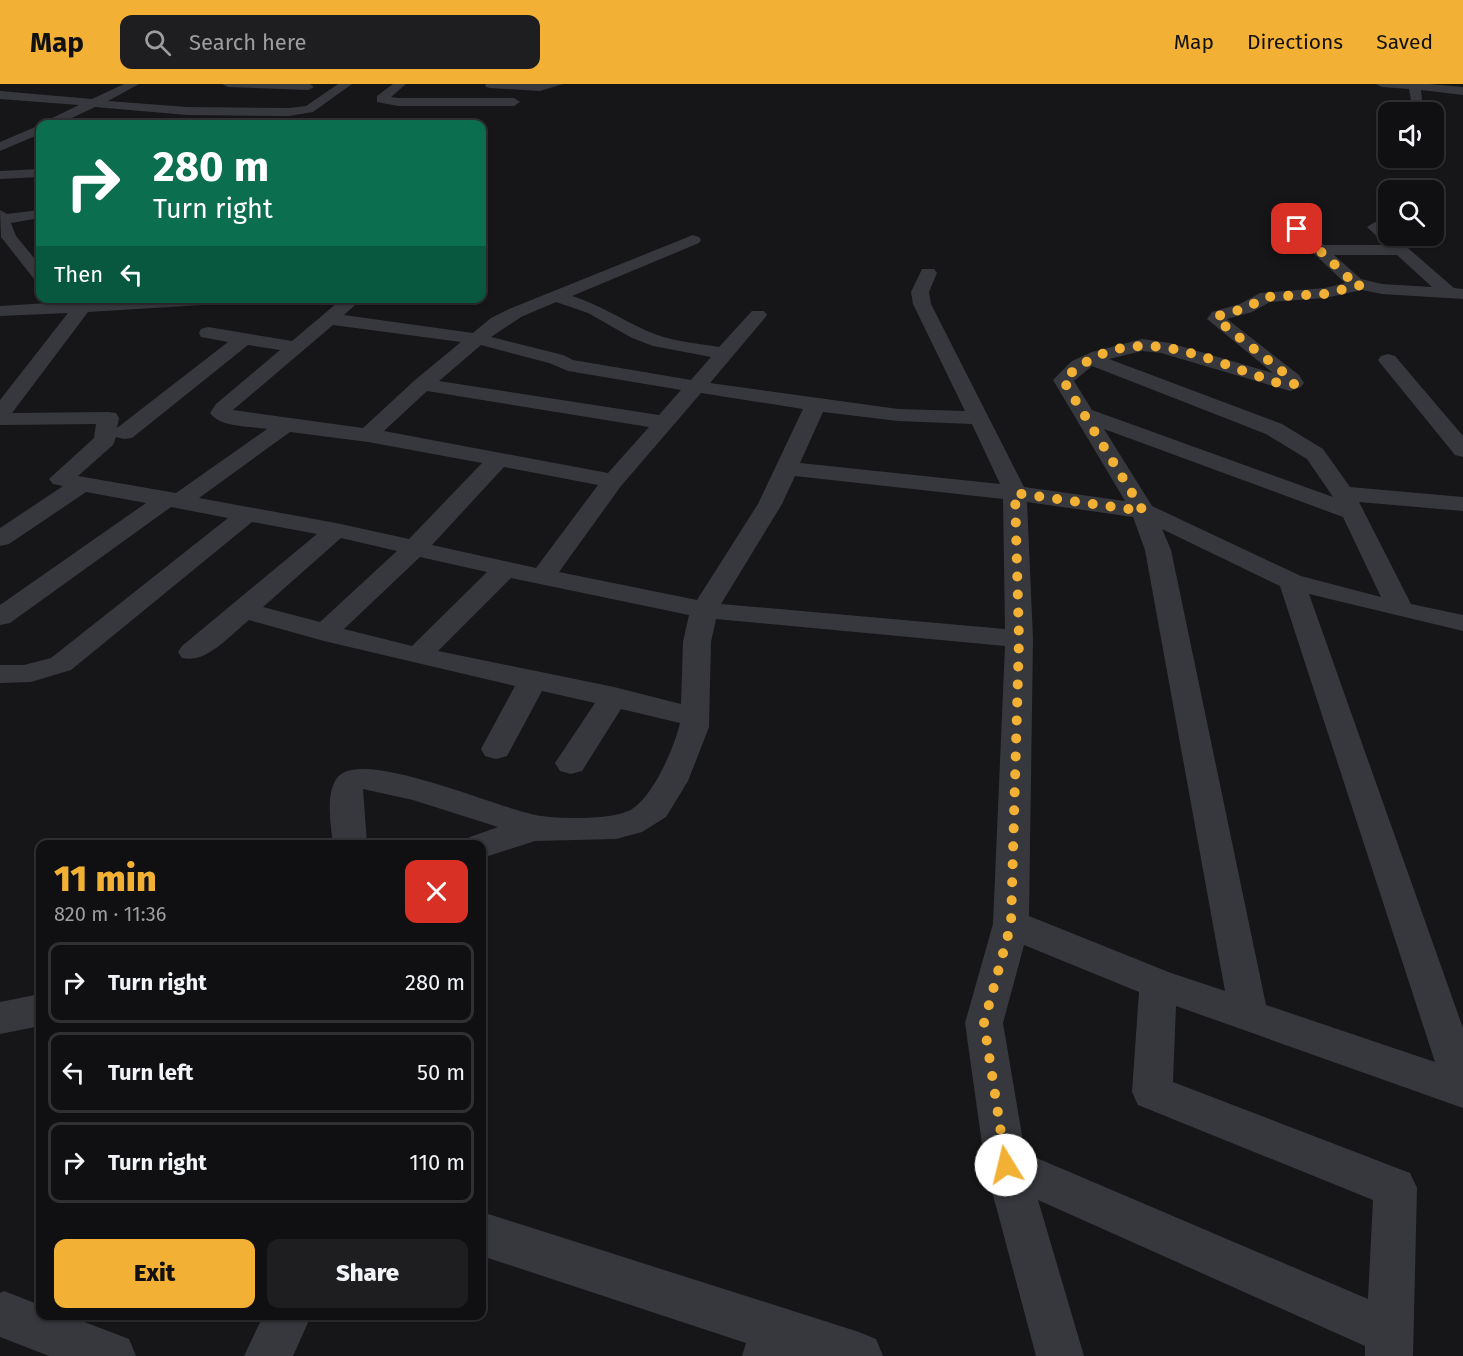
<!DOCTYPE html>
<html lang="en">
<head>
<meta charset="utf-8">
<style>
  body { margin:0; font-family:"Fira Sans",sans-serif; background:#1e1e20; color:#f1f3f6; height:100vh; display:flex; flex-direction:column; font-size:22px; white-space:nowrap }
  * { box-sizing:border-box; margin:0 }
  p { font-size:20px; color:#9c9d9f }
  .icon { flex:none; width:33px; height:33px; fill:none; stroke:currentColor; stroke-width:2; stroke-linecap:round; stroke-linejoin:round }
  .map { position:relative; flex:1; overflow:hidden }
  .panel { position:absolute; left:36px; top:756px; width:450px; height:480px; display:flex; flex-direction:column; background:#101012; border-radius:12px; box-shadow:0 2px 4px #0004,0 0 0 2px #303032 }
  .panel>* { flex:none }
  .top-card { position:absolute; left:36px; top:36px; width:450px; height:183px; border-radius:12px; box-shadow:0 2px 4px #0004,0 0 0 2px #303032; background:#0b6e4f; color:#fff; overflow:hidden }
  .controls { position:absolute; left:1378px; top:18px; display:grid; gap:12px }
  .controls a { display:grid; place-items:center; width:66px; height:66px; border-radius:12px; background:#101012; box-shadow:0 2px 4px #0004,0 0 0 2px #303032; font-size:30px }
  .pin { position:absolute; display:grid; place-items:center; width:51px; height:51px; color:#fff; margin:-26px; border-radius:12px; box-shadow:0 3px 9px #0006 }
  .me { position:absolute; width:66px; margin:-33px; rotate:351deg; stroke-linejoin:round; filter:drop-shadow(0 0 4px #0008) }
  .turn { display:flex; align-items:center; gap:21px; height:126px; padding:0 18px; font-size:27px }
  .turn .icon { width:78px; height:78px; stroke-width:2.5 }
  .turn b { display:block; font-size:42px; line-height:51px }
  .then { display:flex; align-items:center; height:57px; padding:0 18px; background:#0003; gap:12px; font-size:22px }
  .round { display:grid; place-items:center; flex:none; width:63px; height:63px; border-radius:12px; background:#1e1e20 }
  .summary { display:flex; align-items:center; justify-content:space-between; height:102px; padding:0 18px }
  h1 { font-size:36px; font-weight:800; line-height:45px; color:#f2b134 }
  .primary-button { display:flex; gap:12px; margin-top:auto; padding:12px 18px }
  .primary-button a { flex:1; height:69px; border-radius:12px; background:#f2b134; color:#111; font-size:24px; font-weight:800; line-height:69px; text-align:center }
  .primary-button a+a { background:#1e1e20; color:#f1f3f6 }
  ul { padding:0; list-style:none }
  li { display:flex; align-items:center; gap:18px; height:81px; margin:0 12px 9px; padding:0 6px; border:3px solid #303032; border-radius:12px }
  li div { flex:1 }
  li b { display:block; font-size:22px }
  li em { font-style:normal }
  header { display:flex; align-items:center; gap:36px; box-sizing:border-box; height:84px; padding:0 30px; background:#f2b134; color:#111 }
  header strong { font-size:28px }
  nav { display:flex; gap:33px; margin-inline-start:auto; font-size:21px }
  .search { width:420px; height:54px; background:#1e1e20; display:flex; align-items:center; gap:15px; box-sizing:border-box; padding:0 21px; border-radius:12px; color:#9c9d9f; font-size:22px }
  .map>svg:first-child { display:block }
</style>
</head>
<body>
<header>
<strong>Map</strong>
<div class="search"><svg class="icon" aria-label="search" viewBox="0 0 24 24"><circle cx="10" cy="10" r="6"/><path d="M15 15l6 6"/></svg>Search here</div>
<nav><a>Map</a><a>Directions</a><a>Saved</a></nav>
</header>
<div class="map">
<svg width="1463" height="1272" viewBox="0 0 1463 1272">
  <rect width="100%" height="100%" fill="#161618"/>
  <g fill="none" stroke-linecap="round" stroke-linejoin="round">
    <path fill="#37383d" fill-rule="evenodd" d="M 124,0 L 139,0 L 108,17 L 187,23 L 289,24 L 306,22 L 338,0 L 352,0 L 313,28 L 289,32 L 187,31 L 95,23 L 59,40 L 44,40 L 46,37 L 79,21 L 0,15 L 0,7 L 92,15 Z
      M 222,0 L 310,0 L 314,3 L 308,6 L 228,3 Z
      M 393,0 L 406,0 L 391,13 L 398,14 L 514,14 L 520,18 L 514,22 L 398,22 L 377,18 L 377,12 Z
      M 485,0 L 563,0 L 540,7 L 490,4 L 486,3 Z
      M 1376,0 L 1429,0 L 1463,3 L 1463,11 L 1421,6 L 1423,26 L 1421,28 L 1413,28 L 1409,5 L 1382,3 Z
      M 40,41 L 40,50 L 0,67 L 0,58 Z
      M 40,85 L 40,93 L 0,95 L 0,87 Z
      M 0,126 L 7,130 L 40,126 L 40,134 L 11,139 L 16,152 L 40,181 L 40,196 L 34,195 L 1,153 Z
      M 1375,138 L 1389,147 L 1389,152 L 1394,152 L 1454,204 L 1463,205 L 1463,215 L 1382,210 L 1362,206 L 1325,214 L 1270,218 L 1252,228 L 1227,235 L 1299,291 L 1304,299 L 1301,303 L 1290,307 L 1161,269 L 1142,267 L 1109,275 L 1282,340 L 1323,365 L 1350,403 L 1463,413 L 1463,427 L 1359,418 L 1411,520 L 1463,531 L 1463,547 L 1309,510 L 1463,944 L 1463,1024 L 1176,922 L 1173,998 L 1410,1089 L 1417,1104 L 1413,1272 L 1365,1272 L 1365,1262 L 1038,1116 L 1084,1272 L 1036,1272 L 985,1081 L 965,939 L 993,840 L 1005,562 L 716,535 L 711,558 L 709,643 L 688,697 L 666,733 L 642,748 L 616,755 L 535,757 L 482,774 L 482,760 L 466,760 L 470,753 L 498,743 L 413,716 L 363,705 L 367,760 L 333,760 C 331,741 325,710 337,694 C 360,661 505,728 542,732 C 562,735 616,736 632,725 C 654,711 674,664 680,639 L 621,625 L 582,687 L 571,690 L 560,687 L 555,679 L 595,619 L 542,607 L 507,672 L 496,675 L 485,672 L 481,665 L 515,602 L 324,557 L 249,536 C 230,551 207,580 182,574 L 178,568 L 182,562 L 317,450 L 252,438 L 71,586 L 31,598 L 0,599 L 0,581 L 24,581 L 51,574 L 228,434 L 171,423 L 10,539 L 0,541 L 0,521 L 146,419 L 86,408 L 9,460 L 0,462 L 0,444 L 63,402 L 53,400 L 49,395 L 94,354 L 96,340 L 0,341 L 0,316 L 68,229 L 0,232 L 0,222 L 128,214 L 243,214 L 234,219 L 88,228 L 12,329 L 108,328 L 116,329 L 119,334 L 117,344 L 228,258 L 201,253 L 199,249 L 201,245 L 208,243 L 292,257 L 343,214 L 363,214 L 344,231 L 473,249 L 491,234 L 509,225 L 693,151 L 699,153 L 701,156 L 699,159 L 572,212 C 600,221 619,234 645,246 C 668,257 695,259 719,263 L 752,227 L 764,227 L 767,231 L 764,235 L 710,299 L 898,325 L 965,327 L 913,220 L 911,208 L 922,185 L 934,185 L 937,189 L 929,208 L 931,220 L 1024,403 L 1125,417 L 1053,296 L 1072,277 L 1092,268 L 1142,255 L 1170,259 L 1273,289 L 1207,235 L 1212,228 L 1240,220 L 1260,209 L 1325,204 L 1345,199 L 1291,148 L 1289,145 L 1291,142 L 1303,142 L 1324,161 L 1386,161 L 1367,143 ZM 1334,171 L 1397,171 L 1432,203 L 1382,200 L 1361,195 ZM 556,218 L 588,229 L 632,254 L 653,262 L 711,273 L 691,296 L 573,276 L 563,271 L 491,253 L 521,233 ZM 333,241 L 461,258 L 415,296 L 363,344 L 233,326 ZM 248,261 L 280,266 L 216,320 L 210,329 C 221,344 251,342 267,345 L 176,409 L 78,392 L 113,361 L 116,353 L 124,355 L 132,354 ZM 481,261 L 549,279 L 568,287 L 681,306 L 659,331 L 439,297 ZM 1092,282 L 1266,350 L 1307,375 L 1333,413 L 1092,326 L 1074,297 ZM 427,307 L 649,343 L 608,389 L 384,347 ZM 701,309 L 803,325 L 758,420 L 697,516 L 559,488 L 621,402 ZM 823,328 L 898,337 L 972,340 L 1000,400 L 800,379 ZM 1104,345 L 1343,433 L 1381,513 L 1301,492 L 1152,422 ZM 290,348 L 368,358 L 482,379 L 409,455 L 336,439 L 199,414 ZM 504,383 L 598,401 L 536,484 L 432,461 ZM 795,392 L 1003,415 L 1005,545 L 721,520 L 782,420 ZM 1027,418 L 1133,433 L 1145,466 L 1225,907 L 1171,889 L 1029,832 L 1033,555 ZM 1162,445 L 1280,502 L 1435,978 L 1266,921 L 1171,466 ZM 341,454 L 397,467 L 320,538 L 263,523 ZM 420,473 L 487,488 L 412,562 L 344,545 ZM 511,494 L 689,531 L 683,558 L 681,620 L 614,603 L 438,567 ZM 1024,861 L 1139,908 L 1132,1008 L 1138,1021 L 1373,1116 L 1368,1215 L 1025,1069 L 1003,939 Z
      M 1388,270 L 1395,272 L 1463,352 L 1463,373 L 1455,371 L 1381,280 L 1378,276 L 1381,272 Z
      M 40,910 L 40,942 L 0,950 L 0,918 Z
      M 482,1128 L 859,1248 L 876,1255 L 883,1272 L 742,1272 L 746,1259 L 482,1172 Z
      M 4,1207 L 40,1221 L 40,1232 L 69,1232 L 129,1255 L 136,1272 L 49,1272 L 0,1253 L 0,1209 Z
      M 263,1232 L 311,1232 L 293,1272 L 244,1272 Z"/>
  </g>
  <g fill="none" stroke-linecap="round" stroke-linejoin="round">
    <path stroke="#f2b134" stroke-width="10" stroke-dasharray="0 18" d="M 1006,1081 L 984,939 L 1011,840 L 1019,555 L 1015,409 L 1143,427 L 1063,296 C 1132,231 1203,275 1278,299 L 1294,300 L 1292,295 L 1216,235 L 1218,232 L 1246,224 L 1266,213 L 1325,210 L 1361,201 L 1354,199 L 1297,145"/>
  </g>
</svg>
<div class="controls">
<a><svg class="icon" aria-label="sound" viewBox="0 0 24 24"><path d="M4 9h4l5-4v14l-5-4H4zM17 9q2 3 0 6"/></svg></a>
<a><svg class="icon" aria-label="search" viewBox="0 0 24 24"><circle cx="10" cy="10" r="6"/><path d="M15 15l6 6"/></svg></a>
</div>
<div class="pin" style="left:1297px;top:145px;background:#d93025"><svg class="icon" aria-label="arrive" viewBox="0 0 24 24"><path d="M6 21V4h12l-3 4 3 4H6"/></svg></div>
<svg class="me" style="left:1006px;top:1081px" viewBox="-20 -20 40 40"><circle r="19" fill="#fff"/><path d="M0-13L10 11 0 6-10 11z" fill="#f2b134"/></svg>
<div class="top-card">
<div class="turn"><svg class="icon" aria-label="right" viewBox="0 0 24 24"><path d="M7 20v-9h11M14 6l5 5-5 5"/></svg><div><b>280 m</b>Turn right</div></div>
<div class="then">Then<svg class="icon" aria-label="left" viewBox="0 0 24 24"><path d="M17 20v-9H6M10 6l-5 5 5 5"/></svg></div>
</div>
<section class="panel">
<div class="summary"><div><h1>11 min</h1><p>820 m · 11:36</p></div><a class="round" style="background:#d93025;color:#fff"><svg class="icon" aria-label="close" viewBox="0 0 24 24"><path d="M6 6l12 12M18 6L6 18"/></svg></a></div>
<ul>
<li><svg class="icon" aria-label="right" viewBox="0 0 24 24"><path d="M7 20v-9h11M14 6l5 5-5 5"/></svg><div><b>Turn right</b></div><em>280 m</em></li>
<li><svg class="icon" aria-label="left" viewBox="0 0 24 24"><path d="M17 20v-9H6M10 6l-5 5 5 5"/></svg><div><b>Turn left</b></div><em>50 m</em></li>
<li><svg class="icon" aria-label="right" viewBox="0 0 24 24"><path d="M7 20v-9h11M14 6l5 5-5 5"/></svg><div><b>Turn right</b></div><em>110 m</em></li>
</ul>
<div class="primary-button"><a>Exit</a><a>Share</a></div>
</section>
</div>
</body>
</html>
